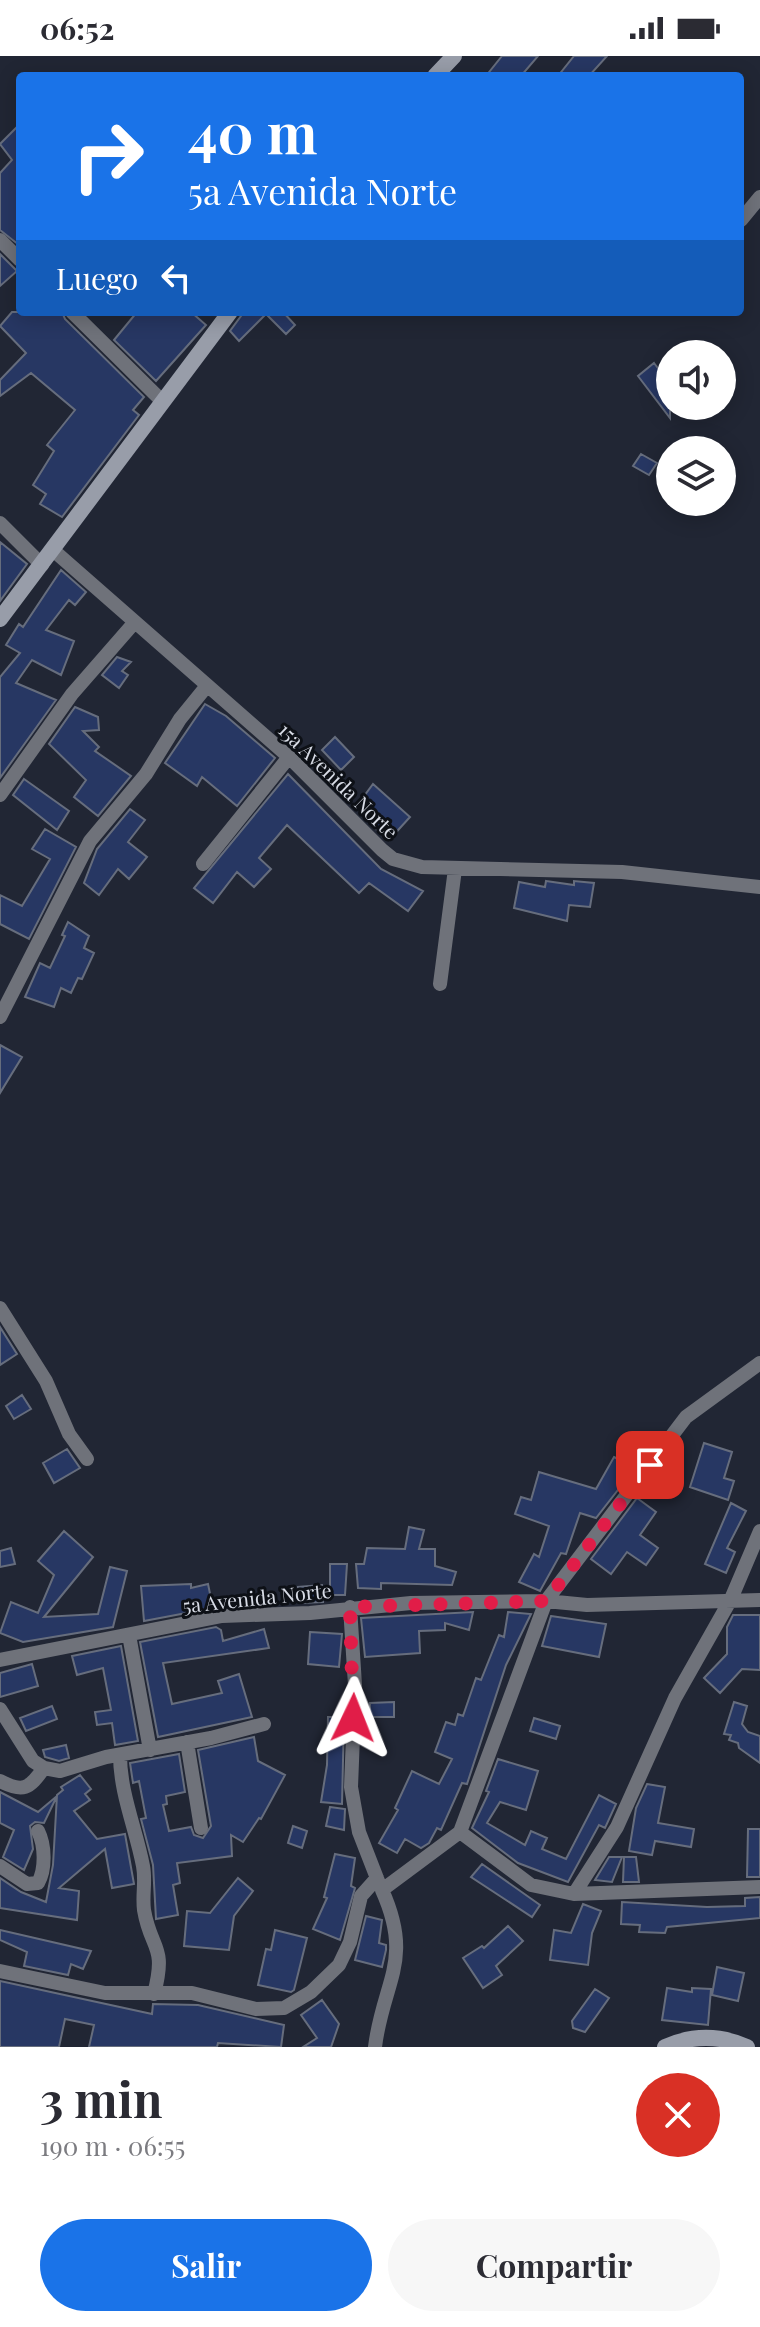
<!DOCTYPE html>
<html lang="es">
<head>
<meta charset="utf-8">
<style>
  body { margin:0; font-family:"Playfair Display",serif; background:#f7f7f7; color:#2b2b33; height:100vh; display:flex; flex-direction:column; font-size:30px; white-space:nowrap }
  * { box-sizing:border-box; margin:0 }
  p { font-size:26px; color:#7c7c81 }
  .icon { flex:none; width:44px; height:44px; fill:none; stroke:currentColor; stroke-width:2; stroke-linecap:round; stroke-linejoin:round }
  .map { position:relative; height:1991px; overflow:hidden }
  .panel { display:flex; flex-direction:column; background:#fff; flex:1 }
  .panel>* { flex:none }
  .top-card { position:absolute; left:16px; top:16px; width:728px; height:244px; border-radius:8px; box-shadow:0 4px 20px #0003; background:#1a73e8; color:#fff; overflow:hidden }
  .controls { position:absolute; left:656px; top:284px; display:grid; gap:16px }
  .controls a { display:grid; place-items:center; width:80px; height:80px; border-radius:50%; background:#fff; box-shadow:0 4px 20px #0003; font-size:40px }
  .pin { position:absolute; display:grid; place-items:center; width:68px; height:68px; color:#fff; margin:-34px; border-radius:16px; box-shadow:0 4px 12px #0006 }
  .me { position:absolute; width:88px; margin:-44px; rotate:2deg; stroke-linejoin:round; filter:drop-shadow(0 0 6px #0008) }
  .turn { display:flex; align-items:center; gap:28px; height:168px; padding:0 40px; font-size:36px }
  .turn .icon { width:104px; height:104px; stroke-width:2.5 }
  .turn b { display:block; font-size:56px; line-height:68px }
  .then { display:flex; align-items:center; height:76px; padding:0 40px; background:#0003; gap:16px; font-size:30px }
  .round { display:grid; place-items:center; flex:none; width:84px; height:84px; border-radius:42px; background:#f7f7f7 }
  .summary { display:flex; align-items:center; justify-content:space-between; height:136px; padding:0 40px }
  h1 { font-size:48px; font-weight:700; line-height:60px }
  .action { display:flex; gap:16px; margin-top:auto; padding:16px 40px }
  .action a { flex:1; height:92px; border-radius:48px; background:#1a73e8; color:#fff; font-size:32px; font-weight:700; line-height:92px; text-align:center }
  .action a+a { background:#f7f7f7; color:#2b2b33 }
  .status { display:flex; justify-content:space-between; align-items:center; height:56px; padding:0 40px; background:#fff; direction:ltr }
  .status svg { height:22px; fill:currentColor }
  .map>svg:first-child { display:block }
</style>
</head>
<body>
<div class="status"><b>06:52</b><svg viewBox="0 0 49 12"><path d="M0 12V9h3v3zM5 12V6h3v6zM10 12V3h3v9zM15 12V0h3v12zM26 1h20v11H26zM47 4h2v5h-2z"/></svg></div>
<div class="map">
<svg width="760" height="1991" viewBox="0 0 760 1991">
  <rect width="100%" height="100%" fill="#212634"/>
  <path fill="#273763" stroke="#666d7d" stroke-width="2" d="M 502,0 L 538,0 L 521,20 L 486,20 Z
    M 574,0 L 607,0 L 589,20 L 558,20 Z
    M 20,68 L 20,188 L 19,189 L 0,174 L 0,117 L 12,104 L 0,88 Z
    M 0,198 L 17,215 L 0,230 Z
    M 12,256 L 62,256 L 65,263 L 144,341 L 133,354 L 139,359 L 62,461 L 40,448 L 46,438 L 33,429 L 54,395 L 47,389 L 75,354 L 31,317 L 0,340 L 0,324 L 26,297 L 0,270 Z
    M 137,256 L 191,256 L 206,269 L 156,325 L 114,284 Z
    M 244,256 L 283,256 L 295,269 L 286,278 L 266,258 L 239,285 L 230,275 Z
    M 654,307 L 670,328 L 670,362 L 638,320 Z
    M 641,398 L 657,407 L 649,419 L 633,410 Z
    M 0,486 L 27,508 L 0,545 Z
    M 61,514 L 86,536 L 75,549 L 69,544 L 46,574 L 74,585 L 61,619 L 32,604 L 16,627 L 56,644 L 0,722 L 0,621 L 20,597 L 6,589 L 19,568 L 23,571 Z
    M 117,601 L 131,606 L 122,615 L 128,619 L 119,632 L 102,619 Z
    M 205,648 L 226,660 L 275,702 L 237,750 L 202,721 L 197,730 L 165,707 Z
    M 75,651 L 98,661 L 99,674 L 83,675 L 99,691 L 95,695 L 131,720 L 98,760 L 74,741 L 86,724 L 49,688 Z
    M 335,681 L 354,701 L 341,714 L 322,694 Z
    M 288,718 L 381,813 L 423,835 L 408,855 L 369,827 L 359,837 L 287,769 L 259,802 L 271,813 L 254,831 L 237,816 L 213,847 L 194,832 Z
    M 24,723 L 69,755 L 57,774 L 13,739 Z
    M 373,728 L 410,761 L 389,784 L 371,769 L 378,761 L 359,747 Z
    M 130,753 L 145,764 L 128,786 L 147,801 L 129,823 L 118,813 L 99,839 L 84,827 L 97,793 Z
    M 45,773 L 76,791 L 29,883 L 0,868 L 0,839 L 22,850 L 50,803 L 32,793 Z
    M 546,825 L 574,829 L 574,825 L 594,827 L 590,851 L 569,849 L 567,865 L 514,852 L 519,826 L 545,831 Z
    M 68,866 L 89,880 L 84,892 L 94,897 L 82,923 L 78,922 L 71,937 L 61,932 L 54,951 L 25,941 L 40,907 L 50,912 L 65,880 L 62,879 Z
    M 0,989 L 22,1001 L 0,1037 Z
    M 0,1271 L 17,1298 L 0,1309 Z
    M 22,1339 L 31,1353 L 14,1363 L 6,1350 Z
    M 704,1387 L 732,1396 L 724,1422 L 734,1425 L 728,1444 L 690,1431 Z
    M 67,1393 L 80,1412 L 54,1427 L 43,1407 Z
    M 614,1401 L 629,1409 L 618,1428 L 621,1430 L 596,1462 L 580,1457 L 566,1498 L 561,1497 L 540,1535 L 519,1526 L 534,1498 L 539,1501 L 549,1470 L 515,1458 L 521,1441 L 531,1444 L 539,1416 L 596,1433 Z
    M 637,1442 L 656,1456 L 640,1479 L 658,1492 L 646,1509 L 627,1496 L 611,1518 L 591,1503 Z
    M 731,1447 L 746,1455 L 727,1492 L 735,1496 L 726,1517 L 705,1508 Z
    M 409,1471 L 424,1474 L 419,1493 L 435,1493 L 435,1510 L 456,1516 L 452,1529 L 381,1527 L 381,1533 L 358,1532 L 356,1508 L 364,1508 L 367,1492 L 405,1493 Z
    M 64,1475 L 93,1501 L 44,1561 L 98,1558 L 110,1511 L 127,1515 L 113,1571 L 23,1586 L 0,1577 L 11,1546 L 38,1557 L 54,1519 L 38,1505 Z
    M 11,1492 L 15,1508 L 0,1511 L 0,1495 Z
    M 330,1508 L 347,1508 L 345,1539 L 330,1539 Z
    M 191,1528 L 191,1532 L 208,1528 L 213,1552 L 144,1565 L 141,1530 Z
    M 322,1529 L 323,1546 L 299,1547 L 298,1531 Z
    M 473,1556 L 469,1574 L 445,1567 L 445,1574 L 419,1575 L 420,1597 L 365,1601 L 361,1562 Z
    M 508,1556 L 531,1558 L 506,1609 L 467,1728 L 462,1727 L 441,1774 L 437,1772 L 429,1787 L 421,1792 L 405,1783 L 397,1797 L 379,1787 L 398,1754 L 395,1752 L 412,1715 L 439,1728 L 452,1703 L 435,1696 L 446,1666 L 455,1669 L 458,1658 L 463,1660 L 476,1622 L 481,1624 L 499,1579 L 504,1581 Z
    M 733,1559 L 760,1559 L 760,1614 L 742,1613 L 720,1637 L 704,1622 L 727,1598 L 727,1571 Z
    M 551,1560 L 606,1568 L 599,1601 L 542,1590 Z
    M 216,1571 L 221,1574 L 223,1585 L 264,1573 L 269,1592 L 163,1607 L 172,1648 L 222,1637 L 218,1625 L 239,1618 L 252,1661 L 158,1681 L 140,1586 Z
    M 310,1576 L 342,1578 L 339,1611 L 308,1608 Z
    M 121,1590 L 138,1685 L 115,1689 L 112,1667 L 97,1669 L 95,1656 L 111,1654 L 103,1612 L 77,1619 L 72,1600 Z
    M 32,1608 L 38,1630 L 0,1641 L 0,1617 Z
    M 394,1646 L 394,1661 L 370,1661 L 370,1647 Z
    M 734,1646 L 747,1650 L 742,1668 L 748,1676 L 760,1680 L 760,1707 L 739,1692 L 738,1687 L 729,1684 L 731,1679 L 724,1678 Z
    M 52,1650 L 57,1663 L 26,1675 L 20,1662 Z
    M 328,1661 L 344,1661 L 342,1748 L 321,1746 L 327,1709 Z
    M 534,1662 L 560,1670 L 556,1683 L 530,1675 Z
    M 254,1681 L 258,1705 L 285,1719 L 261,1763 L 259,1762 L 243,1786 L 231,1779 L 232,1800 L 177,1807 L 180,1827 L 173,1829 L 178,1859 L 156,1863 L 153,1809 L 141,1763 L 146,1762 L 139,1725 L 133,1727 L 130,1707 L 179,1698 L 185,1736 L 166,1740 L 167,1748 L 163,1749 L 169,1775 L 191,1771 L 194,1779 L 203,1782 L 211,1770 L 198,1694 Z
    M 66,1689 L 69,1702 L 59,1705 L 45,1701 L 43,1694 Z
    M 498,1703 L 538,1715 L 526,1754 L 500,1746 L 487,1767 L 525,1789 L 531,1775 L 547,1782 L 542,1793 L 566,1803 L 599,1739 L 616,1748 L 605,1772 L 599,1769 L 568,1826 L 518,1807 L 472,1772 L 489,1736 L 486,1735 Z
    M 80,1719 L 91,1733 L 85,1738 L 90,1744 L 74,1755 L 97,1783 L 125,1778 L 134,1828 L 112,1832 L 105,1793 L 59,1832 L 79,1835 L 77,1864 L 0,1852 L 0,1822 L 21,1836 L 46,1846 L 53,1809 L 57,1739 L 63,1734 L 61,1731 Z
    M 647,1728 L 665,1731 L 658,1767 L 694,1773 L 691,1791 L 655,1785 L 652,1799 L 629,1795 L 636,1752 Z
    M 0,1736 L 38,1756 L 57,1740 L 44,1767 L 35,1766 L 30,1770 L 33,1793 L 24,1814 L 3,1801 L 14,1774 L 0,1767 Z
    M 330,1751 L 345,1753 L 344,1774 L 326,1770 Z
    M 293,1770 L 307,1775 L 302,1792 L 288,1787 Z
    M 748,1773 L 760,1773 L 760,1821 L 747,1821 Z
    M 335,1798 L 355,1802 L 351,1830 L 355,1832 L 340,1884 L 313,1873 L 327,1842 L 324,1841 Z
    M 609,1801 L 622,1801 L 612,1826 L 595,1824 Z
    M 624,1801 L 636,1801 L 639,1826 L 623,1826 Z
    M 482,1808 L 540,1849 L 532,1861 L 471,1821 Z
    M 238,1822 L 253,1835 L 234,1860 L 229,1894 L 184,1890 L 187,1855 L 210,1857 Z
    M 760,1841 L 760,1862 L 667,1871 L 665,1877 L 639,1876 L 640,1869 L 621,1868 L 622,1846 L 707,1851 L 745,1850 L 745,1842 Z
    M 583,1848 L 601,1855 L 592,1877 L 588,1909 L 550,1904 L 554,1874 L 571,1877 Z
    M 366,1860 L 382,1864 L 379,1887 L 386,1889 L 386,1894 L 382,1911 L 355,1904 Z
    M 508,1870 L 523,1885 L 496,1910 L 502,1919 L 483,1932 L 463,1902 L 482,1890 L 484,1892 Z
    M 0,1874 L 91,1895 L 83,1913 L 71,1908 L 68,1919 L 24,1910 L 27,1896 L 0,1884 Z
    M 275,1874 L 307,1882 L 294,1934 L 291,1936 L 258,1929 L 266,1893 L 271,1894 Z
    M 717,1911 L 744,1917 L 738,1945 L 712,1939 Z
    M 0,1925 L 152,1958 L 153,1948 L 198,1949 L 284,1969 L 281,1991 L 218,1987 L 217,1991 L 89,1991 L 94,1969 L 65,1963 L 59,1991 L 0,1991 Z
    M 667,1932 L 692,1936 L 692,1932 L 711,1933 L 708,1969 L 662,1964 Z
    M 595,1933 L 609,1942 L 585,1976 L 573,1972 L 572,1965 Z
    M 322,1944 L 339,1968 L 331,1991 L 303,1991 L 317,1982 L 301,1959 Z"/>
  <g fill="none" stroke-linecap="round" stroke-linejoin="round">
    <path stroke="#6f727a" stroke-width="14" d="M 741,164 L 760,141
      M 0,184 L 20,204
      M 72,256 L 161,344
      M 0,467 L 42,509
      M 53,494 L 289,701 L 382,794 L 393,803 L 422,811 L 622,816 L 760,831
      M 0,739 L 72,638 L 134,567
      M 203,808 L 289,701
      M 440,928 L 455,813
      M 0,961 L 90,785 L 146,718 L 180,663 L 206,631
      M 0,1252 L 46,1325 L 69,1378 L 87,1403
      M 350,1551 L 355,1629 L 351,1731 L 359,1776 L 380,1830
      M 129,1579 L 150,1694
      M 0,1604 L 222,1560 L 310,1557 L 411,1547 L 546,1545 L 587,1549 L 760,1544
      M 0,1653 L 33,1705 L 44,1712 L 60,1715 L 106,1701 L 211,1682 L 264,1668
      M 187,1686 L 201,1772
      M 120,1699 C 120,1737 136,1773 143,1810 C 146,1825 142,1839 144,1854 C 151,1895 167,1888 154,1938
      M 0,1725 C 23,1737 29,1733 44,1712
      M 460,1776 L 546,1545 L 686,1361 L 760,1307
      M 0,1810 L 27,1828 L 38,1827 C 46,1813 45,1789 38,1775
      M 574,1838 L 617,1771 L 675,1642 L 731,1543 L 760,1475
      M 0,1915 L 105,1937 L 192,1937 L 256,1953 L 284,1952 L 311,1936 L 339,1909 L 350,1886 L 361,1840 L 377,1822
      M 375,1991 C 383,1925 414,1905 382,1834 L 460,1776 L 531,1829 L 574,1838 L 760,1831"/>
    <path stroke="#989da9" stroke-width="16" d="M 435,20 L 454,0
      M 0,563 L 230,256
      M 665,1991 C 692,1979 720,1979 747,1991"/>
  </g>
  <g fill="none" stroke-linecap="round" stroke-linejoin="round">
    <path stroke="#e11d48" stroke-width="14" stroke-dasharray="0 25.2" d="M 353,1662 L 350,1551 L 546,1545 L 650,1409"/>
  </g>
  <g text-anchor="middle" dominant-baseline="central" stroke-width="6" stroke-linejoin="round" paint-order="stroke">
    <g font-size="20" fill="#d7dbe5" stroke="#0d1016">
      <text transform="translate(339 724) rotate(44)">15a Avenida Norte</text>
      <text transform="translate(257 1541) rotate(-6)">5a Avenida Norte</text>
    </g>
  </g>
</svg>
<div class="controls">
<a><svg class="icon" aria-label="sound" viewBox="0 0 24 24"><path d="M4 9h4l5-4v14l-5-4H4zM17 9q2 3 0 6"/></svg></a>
<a><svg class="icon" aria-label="layers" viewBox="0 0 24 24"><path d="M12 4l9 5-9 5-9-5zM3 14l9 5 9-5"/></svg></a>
</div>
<div class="pin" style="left:650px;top:1409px;background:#d93025"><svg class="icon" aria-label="arrive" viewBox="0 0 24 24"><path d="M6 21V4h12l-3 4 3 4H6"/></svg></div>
<svg class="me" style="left:353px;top:1662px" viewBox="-20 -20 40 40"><path d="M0-17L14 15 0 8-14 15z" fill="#e11d48" stroke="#fff" stroke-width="4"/></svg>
<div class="top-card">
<div class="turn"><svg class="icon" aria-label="right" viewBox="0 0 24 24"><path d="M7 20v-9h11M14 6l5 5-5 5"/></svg><div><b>40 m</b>5a Avenida Norte</div></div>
<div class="then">Luego<svg class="icon" aria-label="left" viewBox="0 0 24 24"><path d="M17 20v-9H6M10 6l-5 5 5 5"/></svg></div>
</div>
</div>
<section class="panel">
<div class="summary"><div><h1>3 min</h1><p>190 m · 06:55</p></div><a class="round" style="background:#d93025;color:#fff"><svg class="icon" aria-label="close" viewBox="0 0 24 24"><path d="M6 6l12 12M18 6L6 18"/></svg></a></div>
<div class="action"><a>Salir</a><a>Compartir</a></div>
</section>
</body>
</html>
